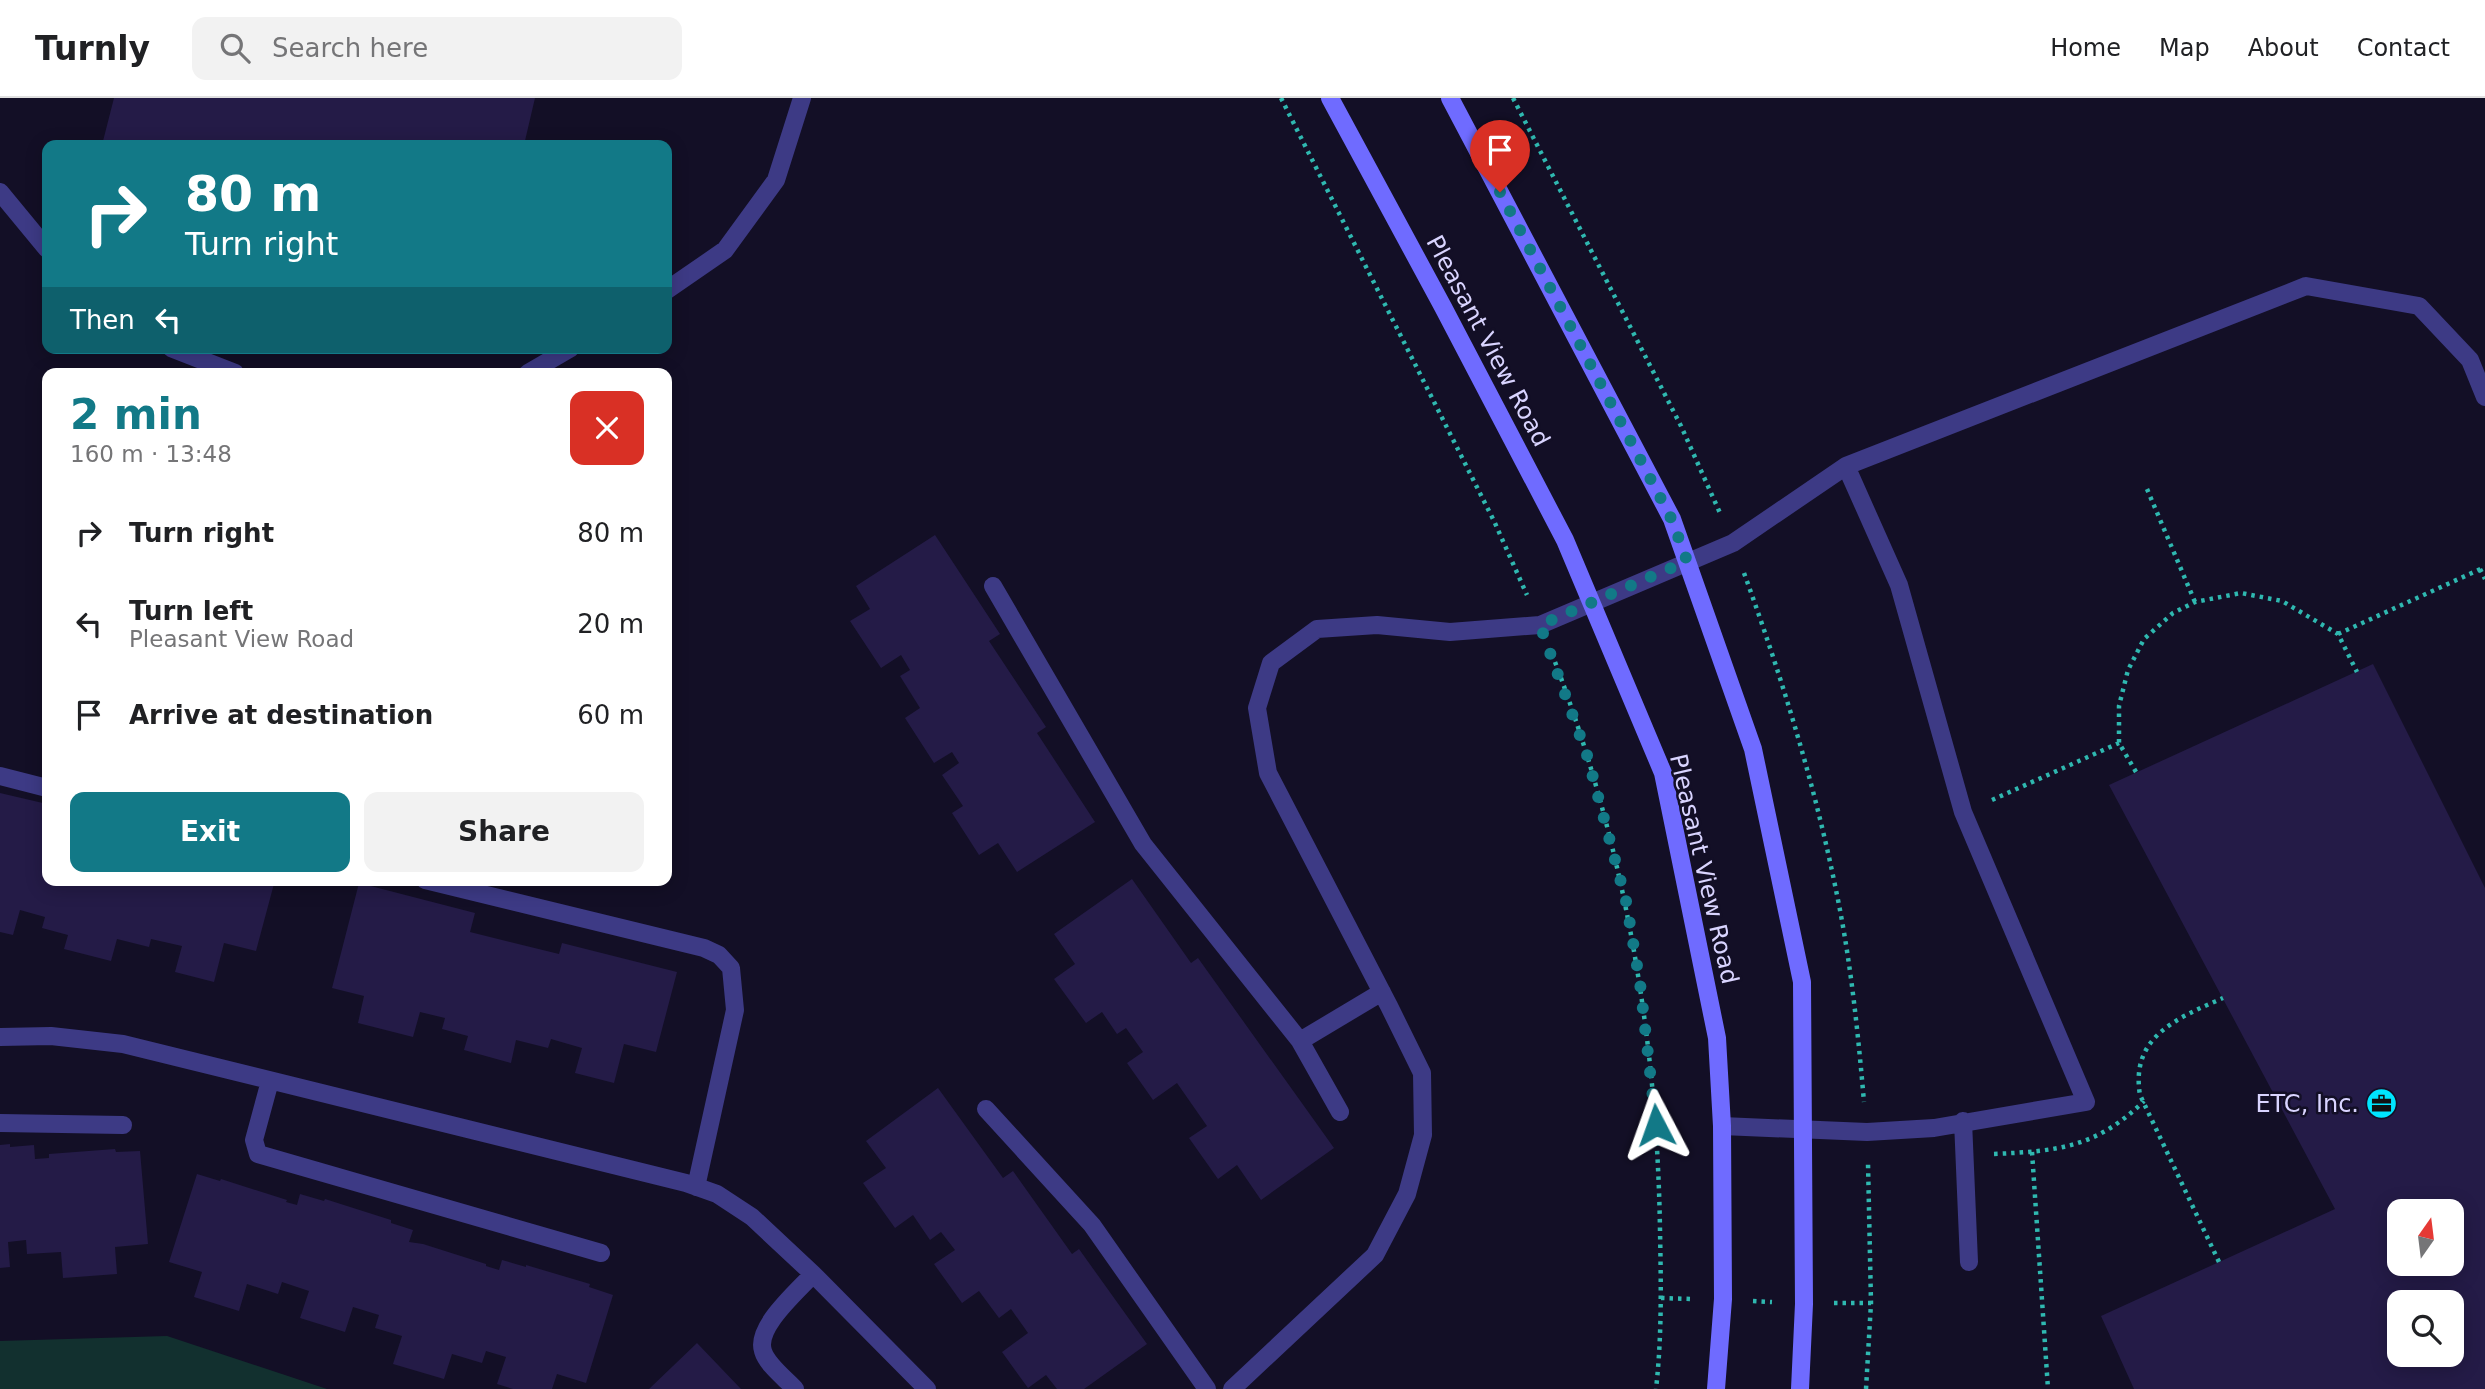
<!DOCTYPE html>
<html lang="en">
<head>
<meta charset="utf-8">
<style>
  body { margin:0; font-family:"DejaVu Sans",sans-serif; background:#f2f2f2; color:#202124; height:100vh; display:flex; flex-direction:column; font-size:26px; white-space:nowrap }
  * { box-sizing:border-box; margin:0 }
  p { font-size:23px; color:#757577 }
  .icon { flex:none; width:38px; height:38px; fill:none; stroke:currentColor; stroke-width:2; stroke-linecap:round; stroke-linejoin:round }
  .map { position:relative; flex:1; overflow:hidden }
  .side { position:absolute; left:42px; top:270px; width:630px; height:518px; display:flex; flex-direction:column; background:#fff; border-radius:14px; box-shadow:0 4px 18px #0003 }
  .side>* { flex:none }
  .hud { position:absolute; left:42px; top:42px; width:630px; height:214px; border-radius:14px; box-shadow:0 4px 18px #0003; background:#127987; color:#fff; overflow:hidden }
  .needle { width:46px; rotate:14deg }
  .fabs { position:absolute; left:2387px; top:1101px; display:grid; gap:14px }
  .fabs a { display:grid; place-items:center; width:77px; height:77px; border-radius:14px; background:#fff; box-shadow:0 4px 18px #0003; font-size:35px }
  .pin { position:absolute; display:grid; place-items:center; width:60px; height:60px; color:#fff; margin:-72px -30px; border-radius:50% 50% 50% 0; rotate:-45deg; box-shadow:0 0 7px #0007 }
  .pin .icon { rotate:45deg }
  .me { position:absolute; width:77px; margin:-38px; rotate:356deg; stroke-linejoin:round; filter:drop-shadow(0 0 5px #0008) }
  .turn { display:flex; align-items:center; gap:24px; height:147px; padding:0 28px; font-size:32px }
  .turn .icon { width:91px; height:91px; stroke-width:2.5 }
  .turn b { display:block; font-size:49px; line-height:60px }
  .then { display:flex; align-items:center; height:66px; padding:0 28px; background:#0003; gap:14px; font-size:26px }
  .round { display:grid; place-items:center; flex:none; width:74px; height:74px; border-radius:14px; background:#f2f2f2 }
  .summary { display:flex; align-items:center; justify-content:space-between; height:119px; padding:0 28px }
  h1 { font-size:42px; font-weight:800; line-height:52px; color:#127987 }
  .button { display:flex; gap:14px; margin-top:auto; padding:14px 28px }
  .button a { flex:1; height:80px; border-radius:14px; background:#127987; color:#fff; font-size:28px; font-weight:800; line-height:80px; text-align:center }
  .button a+a { background:#f2f2f2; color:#202124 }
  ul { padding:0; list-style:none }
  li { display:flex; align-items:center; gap:21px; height:91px; padding:0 28px }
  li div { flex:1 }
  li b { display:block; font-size:26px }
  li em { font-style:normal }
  header { display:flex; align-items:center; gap:42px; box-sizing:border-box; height:98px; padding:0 35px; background:#fff; border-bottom:2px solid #e0e0e0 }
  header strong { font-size:33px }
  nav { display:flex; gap:38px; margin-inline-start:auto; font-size:24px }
  .search { width:490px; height:63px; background:#f2f2f2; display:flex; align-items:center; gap:18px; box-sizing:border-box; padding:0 24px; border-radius:14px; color:#757577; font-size:26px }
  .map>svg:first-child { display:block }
</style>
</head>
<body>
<header>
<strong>Turnly</strong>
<div class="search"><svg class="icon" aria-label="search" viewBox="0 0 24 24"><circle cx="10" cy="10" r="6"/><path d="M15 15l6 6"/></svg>Search here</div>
<nav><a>Home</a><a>Map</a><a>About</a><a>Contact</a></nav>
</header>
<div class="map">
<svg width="2485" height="1291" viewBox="0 0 2485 1291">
  <rect width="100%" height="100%" fill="#130f26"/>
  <path fill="#12302f" d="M 167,1238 L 327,1291 L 0,1291 L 0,1243 Z"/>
  <path fill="#241b47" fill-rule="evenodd" d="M 114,0 L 535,0 L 524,47 L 102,47 Z
    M 935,437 L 1000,536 L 989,543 L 1046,629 L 1037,635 L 1095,724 L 1017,774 L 998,745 L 979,757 L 952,715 L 963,708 L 942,677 L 959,665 L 952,654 L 934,665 L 905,620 L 920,610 L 900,578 L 910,572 L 901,557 L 881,570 L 850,523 L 870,511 L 856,488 Z
    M 2373,566 L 2485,790 L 2485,1291 L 2134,1291 L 2101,1218 L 2335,1111 L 2109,687 ZM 2399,1113 L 2452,1113 L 2452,1166 L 2399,1166 ZM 2399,1204 L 2452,1204 L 2452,1256 L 2399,1256 Z
    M 0,695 L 47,706 L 47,782 L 275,782 L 256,853 L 224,845 L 214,884 L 175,874 L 182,848 L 151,841 L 149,849 L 117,841 L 111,863 L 64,851 L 68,837 L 42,830 L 45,819 L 20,812 L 13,837 L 0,834 Z
    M 1132,781 L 1191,865 L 1198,860 L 1334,1050 L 1261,1102 L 1237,1067 L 1218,1081 L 1189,1040 L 1207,1028 L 1177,985 L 1153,1002 L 1127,965 L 1143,954 L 1126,930 L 1117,936 L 1102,914 L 1086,925 L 1054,881 L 1075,866 L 1054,836 Z
    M 359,785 L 475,815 L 470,834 L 559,856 L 562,845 L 677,874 L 656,954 L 624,946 L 614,985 L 575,975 L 582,950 L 551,941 L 548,950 L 516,942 L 511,965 L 464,952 L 468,938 L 442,931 L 445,920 L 420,914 L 413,939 L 358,925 L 364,898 L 332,890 Z
    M 938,990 L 1003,1080 L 1013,1073 L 1072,1156 L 1079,1151 L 1147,1246 L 1084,1291 L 1057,1291 L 1046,1277 L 1028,1290 L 1002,1254 L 1028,1235 L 1011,1211 L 999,1220 L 979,1193 L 962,1205 L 934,1166 L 955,1152 L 941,1134 L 930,1142 L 913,1117 L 895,1130 L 863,1085 L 886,1070 L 866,1043 Z
    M 10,1046 L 10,1049 L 34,1047 L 35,1061 L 49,1060 L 49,1056 L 115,1051 L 116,1054 L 140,1053 L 148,1146 L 115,1149 L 117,1176 L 63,1180 L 61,1154 L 27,1156 L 26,1142 L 8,1144 L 10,1169 L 0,1170 L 0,1047 Z
    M 197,1076 L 220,1083 L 221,1081 L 287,1102 L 286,1104 L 297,1107 L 300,1096 L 324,1103 L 325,1101 L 391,1122 L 391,1125 L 413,1132 L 409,1144 L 423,1146 L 486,1166 L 486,1168 L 499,1172 L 502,1162 L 526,1169 L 526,1167 L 590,1186 L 589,1189 L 613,1197 L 586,1285 L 557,1276 L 552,1291 L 513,1291 L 497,1286 L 506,1259 L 486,1253 L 482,1265 L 452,1256 L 444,1281 L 393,1266 L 402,1238 L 375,1230 L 379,1217 L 353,1209 L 345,1234 L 300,1220 L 309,1193 L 282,1184 L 278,1196 L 247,1186 L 239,1213 L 194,1199 L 202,1174 L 169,1164 Z
    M 697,1245 L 741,1291 L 649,1291 Z"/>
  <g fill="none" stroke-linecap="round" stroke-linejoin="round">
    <path stroke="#2fb8b0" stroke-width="4.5" stroke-dasharray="3.5 5" stroke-linecap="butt" d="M 1281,0 L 1494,423 L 1527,497
      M 1513,0 L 1681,328 L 1720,415
      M 2147,391 L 2195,504
      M 2480,471 L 2485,481
      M 1744,475 C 1782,580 1815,687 1837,797 C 1851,865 1858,935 1864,1004
      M 2338,536 L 2485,469
      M 1552,556 C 1623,741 1657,935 1660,1132 C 1661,1185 1662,1238 1656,1291
      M 2136,674 L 2119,645 L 2119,608 L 2128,572 L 2144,541 L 2173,515 L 2195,504 L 2241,495 L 2282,503 L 2338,536 L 2357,574
      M 1992,702 L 2119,645
      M 2032,1054 L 2048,1291
      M 1994,1056 C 2057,1053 2096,1050 2144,1003
      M 2219,1164 L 2140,997 C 2130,938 2178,920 2223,900
      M 1661,1200 L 1692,1201
      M 1753,1203 L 1772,1204
      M 1834,1205 L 1871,1205
      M 1866,1291 L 1871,1205 L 1868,1065"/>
    <path stroke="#3d3a85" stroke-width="18" d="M 0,94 L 47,151
      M 667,192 L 725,152 L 776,82 L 802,0
      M 171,250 L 235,275
      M 528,275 L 571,250
      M 993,488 L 1143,746 L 1300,943
      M 0,678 L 47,690
      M 425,782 L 704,850 L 719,857 L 731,870 L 735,912 L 696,1089
      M 0,939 L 51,938 L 123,946 L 686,1085 L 717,1096 L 752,1119 L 813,1176 L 927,1291
      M 270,983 L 254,1042 L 258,1056 L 601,1155
      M 986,1011 L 1092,1127 L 1207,1291
      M 1340,1014 L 1300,943 L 1382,894
      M 1963,1023 L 1969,1164
      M 0,1025 L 123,1027
      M 1722,1028 L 1867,1034 L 1934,1030 L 2086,1004 L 1963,714 L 1899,487 L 1846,368
      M 795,1291 C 786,1281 767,1267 763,1253 C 755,1229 798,1193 813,1176
      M 1232,1291 L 1375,1157 L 1407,1096 L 1423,1037 L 1422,975 L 1389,908 L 1268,675 L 1257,610 L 1271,565 L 1317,531 L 1377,527 L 1450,534 L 1540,527 L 1733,445 L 1846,368 L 2306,188 L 2419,208 L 2470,262 L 2485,299"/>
    <path stroke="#6f6bff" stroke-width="18" d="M 1330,0 L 1443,209 L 1565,442 L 1663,675 L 1717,940 L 1722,1028 L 1723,1201 L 1716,1291
      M 1450,0 L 1672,421 L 1753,651 L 1802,884 L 1804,1206 L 1800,1291"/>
  </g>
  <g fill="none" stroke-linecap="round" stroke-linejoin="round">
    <path stroke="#127987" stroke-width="12" stroke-dasharray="0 21.6" d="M 1500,94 L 1672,422 L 1687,463 L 1540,527 L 1587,657 L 1626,803 L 1640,885 L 1656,1027"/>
  </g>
  <defs>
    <symbol id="office-disc" viewBox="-11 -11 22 22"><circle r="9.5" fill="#00e5ff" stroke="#130f26"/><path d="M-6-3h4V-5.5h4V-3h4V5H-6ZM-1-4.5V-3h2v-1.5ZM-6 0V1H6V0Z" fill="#111"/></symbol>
  </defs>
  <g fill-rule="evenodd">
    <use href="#office-disc" x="2364" y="988" width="35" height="35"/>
  </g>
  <g text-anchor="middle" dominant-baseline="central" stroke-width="5" stroke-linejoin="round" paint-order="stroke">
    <g font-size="24" fill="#d9d4ff" stroke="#130f26">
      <text transform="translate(1488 243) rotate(62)">Pleasant View Road</text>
      <text transform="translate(1704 771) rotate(77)">Pleasant View Road</text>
    </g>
    <g font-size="24" fill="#d9d4ff" stroke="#130f26" text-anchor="end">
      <text x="2359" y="1006">ETC, Inc.</text>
    </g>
  </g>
</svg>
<div class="fabs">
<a><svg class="needle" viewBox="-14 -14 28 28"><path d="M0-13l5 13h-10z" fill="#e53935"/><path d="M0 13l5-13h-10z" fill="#757577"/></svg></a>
<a><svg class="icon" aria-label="search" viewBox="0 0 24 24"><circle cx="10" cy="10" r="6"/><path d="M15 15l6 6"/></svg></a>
</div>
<div class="pin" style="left:1500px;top:94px;background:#d93025"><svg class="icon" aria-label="arrive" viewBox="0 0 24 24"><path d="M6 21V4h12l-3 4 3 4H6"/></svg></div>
<svg class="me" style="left:1656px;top:1027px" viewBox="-20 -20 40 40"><path d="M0-17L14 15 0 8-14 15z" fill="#127987" stroke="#fff" stroke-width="4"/></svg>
<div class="hud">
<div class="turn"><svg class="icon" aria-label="right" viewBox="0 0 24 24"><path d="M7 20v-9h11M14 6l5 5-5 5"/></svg><div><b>80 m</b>Turn right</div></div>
<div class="then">Then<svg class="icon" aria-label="left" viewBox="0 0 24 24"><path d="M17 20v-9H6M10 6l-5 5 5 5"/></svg></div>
</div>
<section class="side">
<div class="summary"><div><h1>2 min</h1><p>160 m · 13:48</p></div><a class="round" style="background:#d93025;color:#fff"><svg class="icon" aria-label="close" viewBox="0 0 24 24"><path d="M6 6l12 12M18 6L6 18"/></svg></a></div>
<ul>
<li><svg class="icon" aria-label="right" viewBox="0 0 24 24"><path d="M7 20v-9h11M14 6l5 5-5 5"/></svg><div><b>Turn right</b></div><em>80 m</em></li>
<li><svg class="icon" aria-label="left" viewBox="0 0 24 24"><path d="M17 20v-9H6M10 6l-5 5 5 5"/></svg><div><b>Turn left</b><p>Pleasant View Road</p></div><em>20 m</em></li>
<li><svg class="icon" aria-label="arrive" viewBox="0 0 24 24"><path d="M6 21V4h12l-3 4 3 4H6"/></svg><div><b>Arrive at destination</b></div><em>60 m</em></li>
</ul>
<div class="button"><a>Exit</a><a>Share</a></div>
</section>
</div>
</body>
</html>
